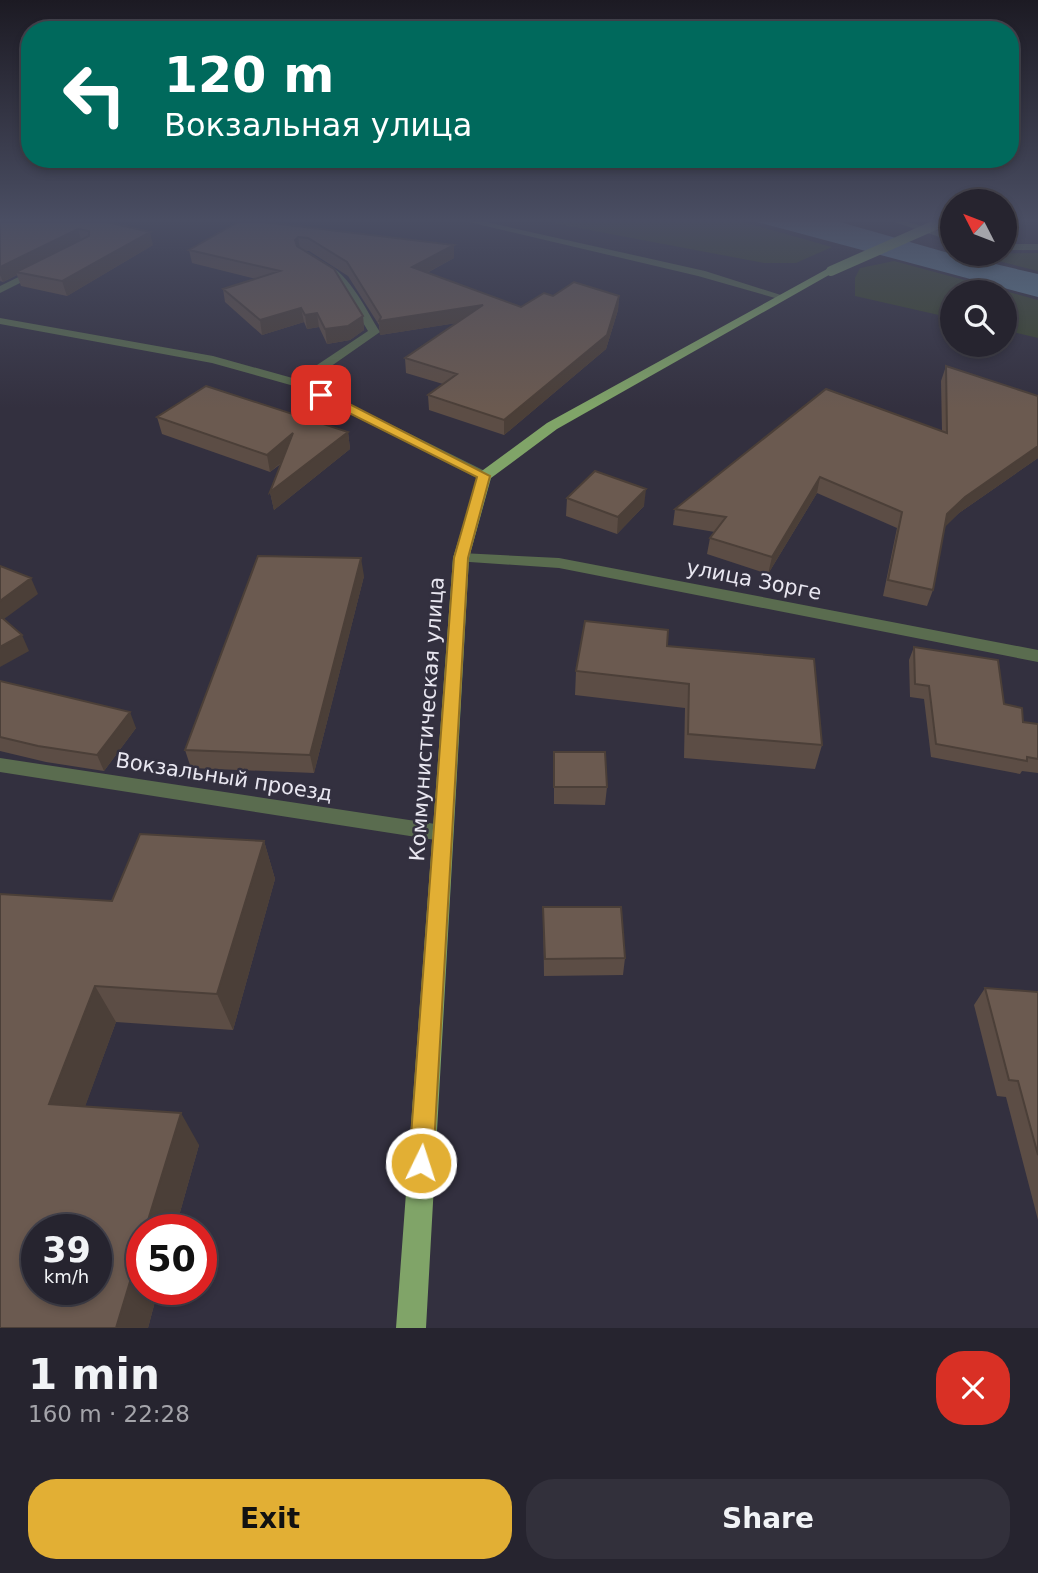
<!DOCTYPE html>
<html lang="en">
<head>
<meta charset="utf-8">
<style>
  body { margin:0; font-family:"DejaVu Sans",sans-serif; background:#32303b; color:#f1f3f6; height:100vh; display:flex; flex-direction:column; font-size:26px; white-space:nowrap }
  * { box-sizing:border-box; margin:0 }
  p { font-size:23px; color:#a4a4aa }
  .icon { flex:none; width:38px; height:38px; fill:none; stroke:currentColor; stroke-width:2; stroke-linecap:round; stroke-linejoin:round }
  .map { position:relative; height:1328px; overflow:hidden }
  .sheet { display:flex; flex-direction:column; background:#26242f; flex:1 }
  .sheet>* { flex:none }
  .guide { position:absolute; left:21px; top:21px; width:998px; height:147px; border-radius:28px; box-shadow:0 4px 10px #0003,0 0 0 2px #42414b; background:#00695c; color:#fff; overflow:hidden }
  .needle { width:46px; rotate:312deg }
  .controls { position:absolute; left:940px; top:189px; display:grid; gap:14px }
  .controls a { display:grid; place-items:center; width:77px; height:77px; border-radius:50%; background:#26242f; box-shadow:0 4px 10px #0003,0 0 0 2px #42414b; font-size:35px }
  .speed { position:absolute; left:21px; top:1214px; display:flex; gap:14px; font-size:35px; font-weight:700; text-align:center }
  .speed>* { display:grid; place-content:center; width:91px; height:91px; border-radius:50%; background:#26242f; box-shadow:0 4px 10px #0003,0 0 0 2px #42414b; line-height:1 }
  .speed small { font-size:18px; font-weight:400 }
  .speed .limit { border:10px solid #d22; background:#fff; color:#111 }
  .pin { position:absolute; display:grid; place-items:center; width:60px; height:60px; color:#fff; margin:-30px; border-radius:14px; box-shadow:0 4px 10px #0006 }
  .me { position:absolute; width:77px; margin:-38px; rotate:4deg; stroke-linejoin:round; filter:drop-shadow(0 0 5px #0008) }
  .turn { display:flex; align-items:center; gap:24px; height:147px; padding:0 28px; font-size:32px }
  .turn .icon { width:91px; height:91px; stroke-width:2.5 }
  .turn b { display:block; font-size:49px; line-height:60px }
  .round { display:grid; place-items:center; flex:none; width:74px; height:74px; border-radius:28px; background:#32303b }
  .head { display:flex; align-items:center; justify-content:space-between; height:119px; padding:0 28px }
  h1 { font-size:42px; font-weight:800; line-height:52px }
  .action { display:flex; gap:14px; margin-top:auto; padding:14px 28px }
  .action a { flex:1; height:80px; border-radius:28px; background:#e2af34; color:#111; font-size:28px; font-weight:800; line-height:80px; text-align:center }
  .action a+a { background:#32303b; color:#f1f3f6 }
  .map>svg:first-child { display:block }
</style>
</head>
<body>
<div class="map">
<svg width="1038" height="1328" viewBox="0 0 1038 1328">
  <rect width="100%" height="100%" fill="#33303f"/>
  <path fill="#3c462e" d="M 547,222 L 743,222 L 832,247 L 796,263 L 764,263 Z
    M 1038,253 L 1038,271 L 971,254 Z
    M 894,261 L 1038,300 L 1038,338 L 1005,330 L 1004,292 L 952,292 L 952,318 L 855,296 L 855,278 L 860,268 Z"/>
  <path fill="#618297" d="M 757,222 L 840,222 L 952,254 L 1038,274 L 1038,297 Z"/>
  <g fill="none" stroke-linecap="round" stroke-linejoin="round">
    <path fill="#5a6c4f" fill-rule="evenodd" d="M 469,222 L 486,222 L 705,271 L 787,297 L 782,300 L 698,276 Z
      M 894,222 L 908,222 L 952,235 L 952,241 Z
      M 1004,244 L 1038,244 L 1038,250 L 1004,250 Z
      M 317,263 C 344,261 367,312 380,332 L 307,383 L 489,473 L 489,479 L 479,479 L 294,386 L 212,363 L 0,324 L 0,318 L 213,356 L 296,379 L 368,331 L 338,281 L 317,267 Z
      M 35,269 L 44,271 L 0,293 L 0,286 Z
      M 461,553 L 559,558 L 1038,650 L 1038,662 L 559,568 L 455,561 L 453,558 L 455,555 Z
      M 0,758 L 442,825 L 449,827 L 452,833 L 449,839 L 442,841 L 0,772 Z"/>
    <path fill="#80a468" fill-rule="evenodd" d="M 827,269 L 836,271 L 557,429 L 491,478 L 469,558 L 426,1328 L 396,1328 L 453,558 L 479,473 L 547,423 Z"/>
    <path stroke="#80a468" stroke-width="10" d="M 831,271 L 942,222"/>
  </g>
  <path fill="#5c4d45" d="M 0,222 L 112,222 L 110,222 L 153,245 L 67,296 L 21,286 L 17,275 L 3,282 L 0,281 Z
    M 238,222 L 454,258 L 427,273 L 521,307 L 553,296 L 619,296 L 618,310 L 606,349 L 504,435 L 429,410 L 428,395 L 443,384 L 406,373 L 405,358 L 456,323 L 380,335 L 379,325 L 348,276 L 309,251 L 304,251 L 363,316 L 364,330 L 350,340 L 327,344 L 319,327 L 307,329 L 304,322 L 262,335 L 225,302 L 223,289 L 256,279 L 192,263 L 189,250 Z
    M 946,366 L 1038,396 L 1038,458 L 959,513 L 944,527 L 933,590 L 927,606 L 883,596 L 897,528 L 817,493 L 768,574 L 707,554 L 710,538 L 715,532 L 673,525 L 675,509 L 942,431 L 941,381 Z
    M 157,417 L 348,432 L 350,449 L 274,510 L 270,492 L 282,463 L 270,472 L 162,434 Z
    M 567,498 L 644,506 L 617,534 L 566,516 Z
    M 364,576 L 314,773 L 191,768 L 185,750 Z
    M 667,646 L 822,745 L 815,769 L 684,758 L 685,708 L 575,695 L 576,671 Z
    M 914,647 L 1004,704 L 1023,722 L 1038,724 L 1038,773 L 1022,771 L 1020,774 L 931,757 L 924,699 L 910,697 L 909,660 Z
    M 0,681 L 136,728 L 104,771 L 46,762 L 0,751 Z
    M 554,752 L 607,787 L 605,805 L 554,804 Z
    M 264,841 L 275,879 L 233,1030 L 116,1022 L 85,1106 L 199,1145 L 175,1230 L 142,1230 L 142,1290 L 158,1290 L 148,1328 L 0,1328 L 112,901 Z
    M 543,907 L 625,958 L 623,975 L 544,976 Z
    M 985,988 L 1038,992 L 1038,1220 L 1006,1097 L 997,1096 L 974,1005 Z"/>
  <path fill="#4b3f38" d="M 78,229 L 82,243 L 16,272 L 17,275 L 3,282 L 0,275 L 0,267 Z
    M 150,232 L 153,245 L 67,296 L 62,281 Z
    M 298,237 L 300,250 L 297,253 L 295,240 Z
    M 454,245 L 454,258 L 413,280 L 412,267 Z
    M 619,296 L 618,310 L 606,349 L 504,435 L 504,420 Z
    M 483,305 L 483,319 L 380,335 L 379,321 Z
    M 301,308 L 304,322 L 262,335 L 260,320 Z
    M 317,313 L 319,327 L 307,329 L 305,315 Z
    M 363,316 L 364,330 L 350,340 L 327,344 L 325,329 Z
    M 348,432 L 350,449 L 274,510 L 270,492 Z
    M 293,433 L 296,450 L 270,472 L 267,455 Z
    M 1038,446 L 1038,458 L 959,513 L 941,531 L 947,514 L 965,497 Z
    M 820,477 L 817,493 L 768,574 L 772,557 Z
    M 646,489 L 644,506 L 617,534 L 618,517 Z
    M 361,558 L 364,576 L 314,773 L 310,755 Z
    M 31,578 L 38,594 L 0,622 L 0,601 Z
    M 22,635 L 29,651 L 0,667 L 0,647 Z
    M 130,712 L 136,728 L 104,771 L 97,755 Z
    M 264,841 L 275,879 L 233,1030 L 217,994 Z
    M 95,986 L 116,1022 L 74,1137 L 49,1104 Z
    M 181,1113 L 199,1145 L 175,1230 L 145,1230 Z
    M 142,1242 L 142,1290 L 158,1290 L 148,1328 L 116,1328 Z"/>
  <path fill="#6b5a50" stroke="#4b3f38" stroke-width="2" fill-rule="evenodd" d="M 0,222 L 107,222 L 150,232 L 62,281 L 16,272 L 89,236 L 89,231 L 78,229 L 0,267 Z
    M 238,222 L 263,222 L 454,245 L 412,267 L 521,307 L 544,293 L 553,296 L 574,282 L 619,296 L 607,335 L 504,420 L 428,395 L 457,374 L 405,358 L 483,305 L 379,321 L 381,317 L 347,262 L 308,238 L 298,237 L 295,240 L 297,246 L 334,269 L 363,316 L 348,326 L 325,329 L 317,313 L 305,315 L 301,308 L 260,320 L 223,289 L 280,271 L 189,250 Z
    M 946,366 L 1038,396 L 1038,446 L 965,497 L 947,514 L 933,590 L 888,580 L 902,512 L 820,477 L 772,557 L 710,538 L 726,517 L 675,509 L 826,389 L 947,433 Z
    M 206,386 L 348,432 L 270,492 L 293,433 L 267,455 L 157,417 Z
    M 595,471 L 646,489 L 618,517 L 567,498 Z
    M 258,556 L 361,558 L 310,755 L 185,750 Z
    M 0,566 L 31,578 L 0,601 Z
    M 0,616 L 22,635 L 0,647 Z
    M 585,621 L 668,630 L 667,646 L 814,659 L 822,745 L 688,734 L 689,684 L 576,671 Z
    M 914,647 L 998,660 L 1004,704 L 1022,708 L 1023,722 L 1038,724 L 1038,759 L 1027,757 L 1027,761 L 936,744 L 929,686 L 915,684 Z
    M 0,681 L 130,712 L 97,755 L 38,746 L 0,737 Z
    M 554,752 L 605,752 L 607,787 L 554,787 Z
    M 140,834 L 264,841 L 217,994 L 95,986 L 49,1104 L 181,1113 L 145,1230 L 142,1230 L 142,1242 L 116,1328 L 0,1328 L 0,894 L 112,901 ZM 37,1230 L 96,1230 L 96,1290 L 37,1290 Z
    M 543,907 L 621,907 L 625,958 L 545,959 Z
    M 985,988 L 1038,992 L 1038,1155 L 1018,1081 L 1009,1080 Z"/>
  <linearGradient id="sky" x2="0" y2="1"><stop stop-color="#1c1a23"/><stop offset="0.54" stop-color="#4a4e63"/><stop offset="1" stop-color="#4a4e63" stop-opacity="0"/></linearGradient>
  <rect width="1038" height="408" fill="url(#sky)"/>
  <path fill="#e2af34" stroke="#937222" stroke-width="2" d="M 317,392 L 326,392 L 490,476 L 468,558 L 433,1163 L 430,1172 L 421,1175 L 413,1172 L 409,1163 L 454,558 L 477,477 L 317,397 Z"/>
  <g text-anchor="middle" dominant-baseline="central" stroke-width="5" stroke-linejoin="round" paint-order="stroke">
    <g font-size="21" fill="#e8e6f0" stroke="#33303f">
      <text transform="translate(754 580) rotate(11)">улица Зорге</text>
      <text transform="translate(427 719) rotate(-86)">Коммунистическая улица</text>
      <text transform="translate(224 777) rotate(9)">Вокзальный проезд</text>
    </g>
  </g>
</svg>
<div class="controls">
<a><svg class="needle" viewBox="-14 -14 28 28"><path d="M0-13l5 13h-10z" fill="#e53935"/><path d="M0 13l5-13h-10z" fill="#a4a4aa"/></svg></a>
<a><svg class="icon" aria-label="search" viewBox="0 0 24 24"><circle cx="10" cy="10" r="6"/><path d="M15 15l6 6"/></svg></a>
</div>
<div class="speed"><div>39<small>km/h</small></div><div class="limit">50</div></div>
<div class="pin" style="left:321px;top:395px;background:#d93025"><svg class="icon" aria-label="arrive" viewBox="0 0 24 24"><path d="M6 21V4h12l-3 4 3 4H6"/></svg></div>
<svg class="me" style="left:421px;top:1163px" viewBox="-20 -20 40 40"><circle r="17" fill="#e2af34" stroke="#fff" stroke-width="3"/><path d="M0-11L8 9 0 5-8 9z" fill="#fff"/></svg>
<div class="guide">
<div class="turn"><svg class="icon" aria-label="left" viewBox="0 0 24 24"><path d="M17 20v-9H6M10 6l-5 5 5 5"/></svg><div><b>120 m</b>Вокзальная улица</div></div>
</div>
</div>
<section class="sheet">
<div class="head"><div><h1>1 min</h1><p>160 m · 22:28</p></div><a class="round" style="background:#d93025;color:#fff"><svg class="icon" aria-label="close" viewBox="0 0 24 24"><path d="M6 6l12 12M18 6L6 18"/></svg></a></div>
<div class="action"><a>Exit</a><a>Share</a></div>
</section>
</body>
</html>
